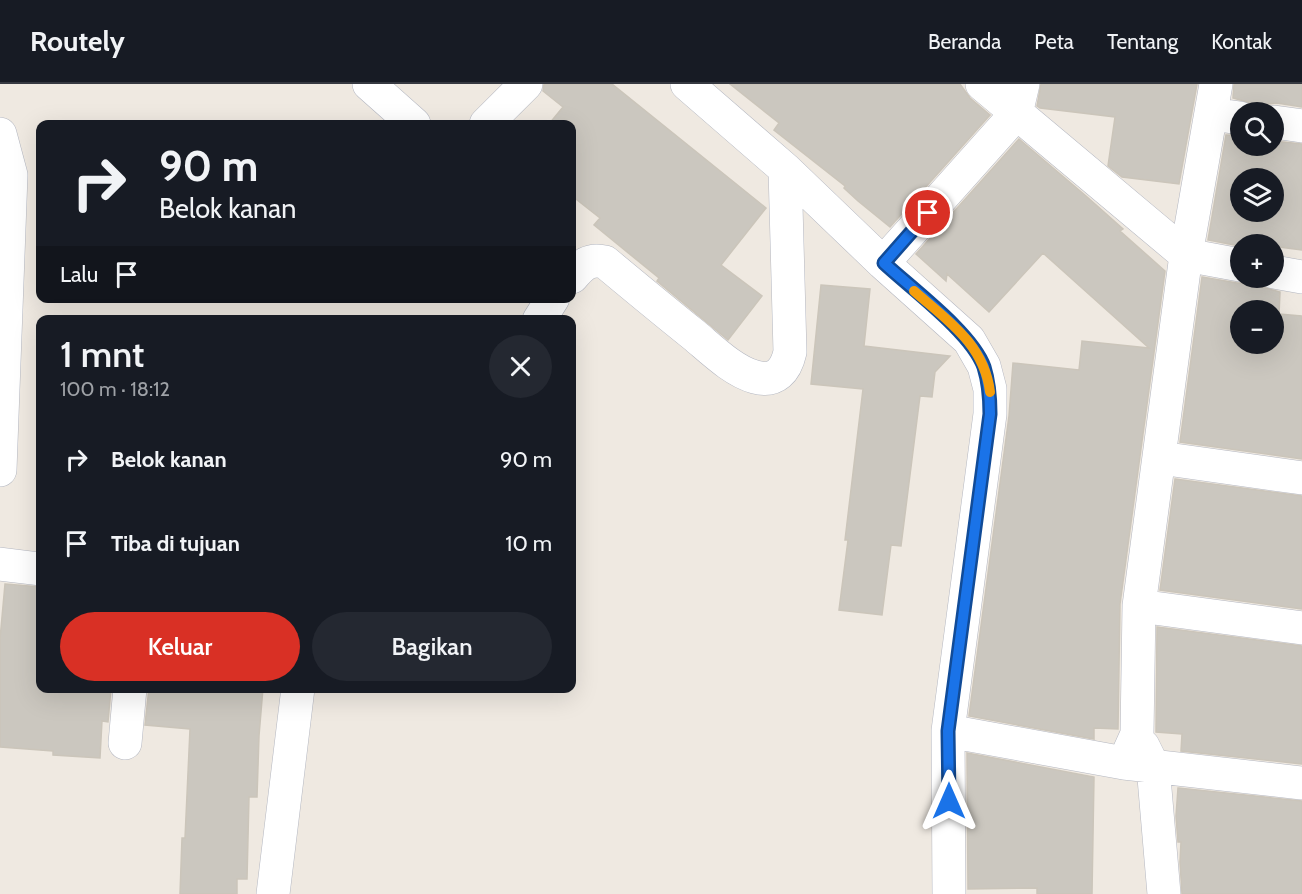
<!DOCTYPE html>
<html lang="id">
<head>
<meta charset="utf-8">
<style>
  body { margin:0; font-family:Cabin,sans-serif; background:#242831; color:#f1f3f6; height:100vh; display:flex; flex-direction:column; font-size:22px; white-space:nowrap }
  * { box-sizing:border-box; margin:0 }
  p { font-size:20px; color:#9ea1a6 }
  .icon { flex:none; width:33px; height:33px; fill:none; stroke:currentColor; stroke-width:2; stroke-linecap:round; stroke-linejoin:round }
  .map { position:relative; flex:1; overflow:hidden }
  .sheet { position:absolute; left:36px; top:231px; width:540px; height:378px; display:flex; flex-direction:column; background:#171b24; border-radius:12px; box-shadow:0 6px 24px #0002 }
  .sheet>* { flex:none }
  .banner { position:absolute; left:36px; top:36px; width:540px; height:183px; border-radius:12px; box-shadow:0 6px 24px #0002; background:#171b24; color:#f1f3f6; overflow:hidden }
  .tools { position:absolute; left:1230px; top:18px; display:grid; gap:12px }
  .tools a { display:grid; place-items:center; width:54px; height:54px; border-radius:50%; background:#171b24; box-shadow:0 6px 24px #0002; font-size:30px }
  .pin { position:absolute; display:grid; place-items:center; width:51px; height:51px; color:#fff; margin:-26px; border:3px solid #fff; border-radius:50%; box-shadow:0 2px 6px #0007 }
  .me { position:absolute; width:66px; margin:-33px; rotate:0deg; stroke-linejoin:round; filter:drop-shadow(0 0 4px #0008) }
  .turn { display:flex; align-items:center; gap:21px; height:126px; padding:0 24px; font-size:27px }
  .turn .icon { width:78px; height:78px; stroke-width:2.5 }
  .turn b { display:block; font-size:42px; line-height:51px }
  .then { display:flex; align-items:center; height:57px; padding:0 24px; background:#0003; gap:12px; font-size:22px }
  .round { display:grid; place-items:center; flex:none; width:63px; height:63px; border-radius:32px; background:#242831 }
  .overview { display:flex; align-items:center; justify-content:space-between; height:102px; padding:0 24px }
  h1 { font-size:36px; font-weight:600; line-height:45px }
  .button { display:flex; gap:12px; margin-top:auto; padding:12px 24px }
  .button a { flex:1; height:69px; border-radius:36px; background:#d93025; color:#fff; font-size:24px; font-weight:600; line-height:69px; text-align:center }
  .button a+a { background:#242831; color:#f1f3f6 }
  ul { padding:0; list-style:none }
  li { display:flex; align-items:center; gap:18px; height:84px; padding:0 24px }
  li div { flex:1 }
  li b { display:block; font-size:22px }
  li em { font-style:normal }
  header { display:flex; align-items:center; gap:36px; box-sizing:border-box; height:84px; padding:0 30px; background:#171b24; border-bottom:2px solid #363941 }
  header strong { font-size:28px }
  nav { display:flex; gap:33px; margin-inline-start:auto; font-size:21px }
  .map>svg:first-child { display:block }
</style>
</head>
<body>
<header>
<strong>Routely</strong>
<nav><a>Beranda</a><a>Peta</a><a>Tentang</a><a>Kontak</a></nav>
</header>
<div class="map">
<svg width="1302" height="810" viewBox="0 0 1302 810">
  <rect width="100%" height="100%" fill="#efe9e1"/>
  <path fill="#cbc7bf" stroke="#cbc5ba" stroke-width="1.5" fill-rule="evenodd" d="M 544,0 L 612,0 L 766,124 L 721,181 L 762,212 L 728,256 L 657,197 L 659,194 L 594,141 L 600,134 L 572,112 L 572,40 L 549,40 L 563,23 L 543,7 Z
    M 730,0 L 960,0 L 970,14 L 990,31 L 890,143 L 858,117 L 844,104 L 845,102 L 774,46 L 779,39 Z
    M 1041,0 L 1197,0 L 1179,100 L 1122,93 L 1108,82 L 1115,33 L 1040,24 L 1037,22 Z
    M 1234,0 L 1302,0 L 1302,23 L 1277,19 L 1268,20 L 1258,28 L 1251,19 L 1233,14 Z
    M 1226,51 L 1240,52 L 1240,62 L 1274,62 L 1274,57 L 1302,60 L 1302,166 L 1279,163 L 1279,170 L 1274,170 L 1274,160 L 1240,160 L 1240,162 L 1208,156 ZM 1240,94 L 1274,94 L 1274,128 L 1240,128 Z
    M 1019,55 L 1086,112 L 1123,145 L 1120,147 L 1165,187 L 1120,520 L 1118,645 L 1094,644 L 1094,655 L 969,632 L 1009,332 L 1013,279 L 1079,286 L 1082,257 L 1149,264 L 1043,169 L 989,228 L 947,190 L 946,197 L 916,170 Z
    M 1202,193 L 1237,199 L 1246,199 L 1256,194 L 1262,203 L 1280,208 L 1279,230 L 1302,232 L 1302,375 L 1180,358 ZM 1240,226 L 1274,226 L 1274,260 L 1240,260 Z
    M 821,201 L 870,205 L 864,262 L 950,272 L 935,288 L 932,313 L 920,312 L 901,462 L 891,461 L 882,531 L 839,526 L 848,456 L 845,456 L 863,305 L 811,300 Z
    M 1175,395 L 1302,412 L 1302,525 L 1160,506 Z
    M 5,500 L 40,503 L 40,604 L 111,604 L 108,638 L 102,637 L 100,674 L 53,671 L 53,667 L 0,663 L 0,555 Z
    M 1157,543 L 1302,562 L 1302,680 L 1181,667 L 1182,650 L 1156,648 Z
    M 149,604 L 263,604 L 259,652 L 257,713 L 249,713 L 247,795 L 237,795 L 237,810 L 180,810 L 182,754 L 185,754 L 190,645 L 145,641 Z
    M 967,669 L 1094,693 L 1092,810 L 1037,810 L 1037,804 L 968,805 Z
    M 1178,704 L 1302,717 L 1302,810 L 1182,810 L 1180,778 L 1181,758 L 1178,758 L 1176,732 Z"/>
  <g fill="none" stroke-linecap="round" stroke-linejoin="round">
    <defs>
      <path id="minor" d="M 369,0 L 414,40
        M 687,0 L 785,85 L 883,179 L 969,256 L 984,282 L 990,305 L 990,330 L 948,647 L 949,810
        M 982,0 L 1186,171 L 1240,181
        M 1211,30 L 1240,34
        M 1274,38 L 1302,42
        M 486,40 L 526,0
        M 0,50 L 11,91 L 0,386
        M 883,179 L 1016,30 L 1023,0
        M 1274,188 L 1302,193
        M 572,193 C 582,181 589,174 605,178 C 635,203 664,227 694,251 C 712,266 733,287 755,293 C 776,299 786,286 790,268 L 785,85
        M 539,236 L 553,214
        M 1160,374 L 1302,394
        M 0,480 L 40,485
        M 1139,522 L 1302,544
        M 948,647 L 1124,679 L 1302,699
        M 125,659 L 130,604
        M 1143,662 L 1153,682 L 1164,810
        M 1124,679 L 1137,650 L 1139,522 L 1186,171 L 1216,0
        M 273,810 L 298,604"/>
    </defs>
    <use href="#minor" stroke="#b4b7c1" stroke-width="34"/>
    <use href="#minor" stroke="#fff" stroke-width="33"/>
  </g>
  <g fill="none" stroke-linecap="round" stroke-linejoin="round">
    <defs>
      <path id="route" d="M 928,129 L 884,179 C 912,205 972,249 984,283 C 989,299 990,314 990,330 L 948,647 L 949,717"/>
    </defs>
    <use href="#route" stroke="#114b97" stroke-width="15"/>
    <use href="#route" stroke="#1a73e8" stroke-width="10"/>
    <path stroke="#f59e0b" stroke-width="10" d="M 914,207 C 947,236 984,260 990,308"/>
  </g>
</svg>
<div class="tools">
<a><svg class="icon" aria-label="search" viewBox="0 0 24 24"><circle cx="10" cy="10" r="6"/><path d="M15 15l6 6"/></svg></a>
<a><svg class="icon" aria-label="layers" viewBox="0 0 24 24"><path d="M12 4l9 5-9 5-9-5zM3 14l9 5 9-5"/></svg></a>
<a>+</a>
<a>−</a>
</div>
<div class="pin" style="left:928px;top:129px;background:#d93025"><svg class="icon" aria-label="arrive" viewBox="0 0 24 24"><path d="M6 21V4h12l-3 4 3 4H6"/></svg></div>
<svg class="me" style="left:949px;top:717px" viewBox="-20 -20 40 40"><path d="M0-17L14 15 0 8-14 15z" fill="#1a73e8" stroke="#fff" stroke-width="4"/></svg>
<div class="banner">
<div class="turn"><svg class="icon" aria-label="right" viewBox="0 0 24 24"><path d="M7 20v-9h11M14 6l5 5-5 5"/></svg><div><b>90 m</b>Belok kanan</div></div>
<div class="then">Lalu<svg class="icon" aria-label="arrive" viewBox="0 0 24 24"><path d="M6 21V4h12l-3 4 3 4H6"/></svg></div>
</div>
<section class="sheet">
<div class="overview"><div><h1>1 mnt</h1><p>100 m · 18:12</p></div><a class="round"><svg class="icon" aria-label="close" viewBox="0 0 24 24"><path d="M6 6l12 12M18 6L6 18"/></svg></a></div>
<ul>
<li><svg class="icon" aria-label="right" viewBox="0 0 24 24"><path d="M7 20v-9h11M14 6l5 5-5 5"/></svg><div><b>Belok kanan</b></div><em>90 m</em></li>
<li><svg class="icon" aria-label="arrive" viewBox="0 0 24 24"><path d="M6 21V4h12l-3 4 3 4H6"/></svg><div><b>Tiba di tujuan</b></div><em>10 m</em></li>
</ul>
<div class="button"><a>Keluar</a><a>Bagikan</a></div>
</section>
</div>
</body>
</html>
